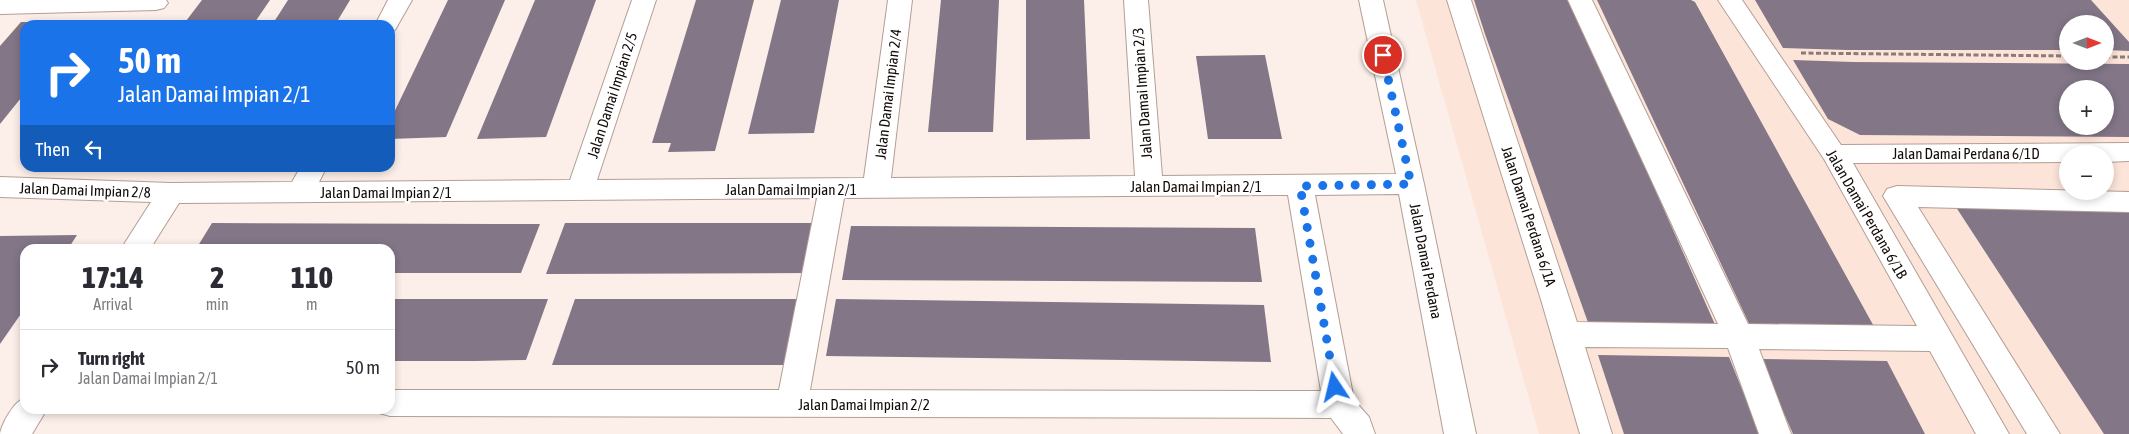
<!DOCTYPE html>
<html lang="en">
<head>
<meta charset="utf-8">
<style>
  body { margin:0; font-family:"Asap Condensed",sans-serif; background:#f7f7f7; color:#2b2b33; height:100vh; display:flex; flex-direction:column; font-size:19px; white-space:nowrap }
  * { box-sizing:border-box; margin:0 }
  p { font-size:16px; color:#7c7c81 }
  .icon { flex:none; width:28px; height:28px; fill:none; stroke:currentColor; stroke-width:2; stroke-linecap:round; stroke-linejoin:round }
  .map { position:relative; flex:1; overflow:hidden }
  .side { position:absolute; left:20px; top:244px; width:375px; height:170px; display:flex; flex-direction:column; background:#fff; border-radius:15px; box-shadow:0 2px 8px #0003 }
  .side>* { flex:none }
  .guide { position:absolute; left:20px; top:20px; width:375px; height:152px; border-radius:15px; box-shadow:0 2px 8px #0003; background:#1a73e8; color:#fff; overflow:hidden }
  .needle { width:32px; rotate:90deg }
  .buttons { position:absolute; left:2059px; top:15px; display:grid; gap:10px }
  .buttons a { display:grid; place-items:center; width:55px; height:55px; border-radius:50%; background:#fff; box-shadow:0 2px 8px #0003; font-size:25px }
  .pin { position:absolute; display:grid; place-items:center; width:42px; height:42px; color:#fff; margin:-21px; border:2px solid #fff; border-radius:50%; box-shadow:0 1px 5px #0007 }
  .me { position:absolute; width:55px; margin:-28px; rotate:350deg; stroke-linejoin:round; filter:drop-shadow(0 0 4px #0008) }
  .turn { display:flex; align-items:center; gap:18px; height:105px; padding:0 15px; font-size:22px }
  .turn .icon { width:65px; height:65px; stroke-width:2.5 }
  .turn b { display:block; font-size:35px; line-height:42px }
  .then { display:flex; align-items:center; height:48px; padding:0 15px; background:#0003; gap:10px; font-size:19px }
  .eta { display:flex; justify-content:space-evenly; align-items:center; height:85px; text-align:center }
  .eta b { font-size:30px; font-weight:800; line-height:35px }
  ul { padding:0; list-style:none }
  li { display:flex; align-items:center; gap:15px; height:75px; padding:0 15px; border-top:1px solid #e1e1e2 }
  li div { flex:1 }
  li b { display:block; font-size:19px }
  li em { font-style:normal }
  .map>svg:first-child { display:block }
</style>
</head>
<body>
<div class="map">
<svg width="2129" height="434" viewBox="0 0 2129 434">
  <rect width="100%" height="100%" fill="#fceee8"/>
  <path fill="#fde4d9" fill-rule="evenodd" d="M 1416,0 L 2129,0 L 2129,434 L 1539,434 ZM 2068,24 L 2105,24 L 2105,61 L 2068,61 ZM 2068,89 L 2105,89 L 2105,126 L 2068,126 ZM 2068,154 L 2105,154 L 2105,191 L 2068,191 Z"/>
  <path fill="#827687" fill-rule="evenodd" d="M 202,0 L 270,0 L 253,25 L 183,25 Z
    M 288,0 L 350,0 L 335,25 L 272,25 Z
    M 448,0 L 505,0 L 446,137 L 390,139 L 390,121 Z
    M 535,0 L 596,0 L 546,137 L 477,139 Z
    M 696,0 L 754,0 L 715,151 L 668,152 L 671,143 L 652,143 Z
    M 781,0 L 839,0 L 814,133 L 748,134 Z
    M 941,0 L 999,0 L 993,132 L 928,132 Z
    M 1026,0 L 1084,0 L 1090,139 L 1026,140 Z
    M 1474,0 L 1571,0 L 1717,329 L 1590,328 L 1485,34 Z
    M 1597,0 L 1691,0 L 1695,2 L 1877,332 L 1753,332 Z
    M 1755,0 L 2091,0 L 2129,42 L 2129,51 L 2105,50 L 2105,24 L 2068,24 L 2068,50 L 1847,50 L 1783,48 Z
    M 21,22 L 85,22 L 82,25 L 25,25 L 25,93 L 0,124 L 0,46 Z
    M 1265,55 L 1282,139 L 1208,139 L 1196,56 Z
    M 1793,60 L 1853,62 L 2129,64 L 2129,137 L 1860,135 L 1828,119 ZM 2068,89 L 2105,89 L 2105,126 L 2068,126 Z
    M 1952,201 L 2129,205 L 2129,434 L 2104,434 Z
    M 212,223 L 496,224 L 540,224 L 521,273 L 390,273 L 390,249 L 196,249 Z
    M 565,223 L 818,223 L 809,273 L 546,274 Z
    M 851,226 L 1255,228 L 1262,282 L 842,280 Z
    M 77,235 L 68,249 L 25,249 L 25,308 L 0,344 L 0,236 Z
    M 390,299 L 548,299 L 526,360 L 475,361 L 390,361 Z
    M 575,299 L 805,299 L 793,365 L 552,365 Z
    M 836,299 L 1264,305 L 1271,362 L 826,356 Z
    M 1598,355 L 1729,357 L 1760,434 L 1624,434 Z
    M 1760,359 L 1887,361 L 1925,434 L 1793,434 Z"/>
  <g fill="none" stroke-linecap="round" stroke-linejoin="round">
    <defs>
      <path id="minor" d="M 0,0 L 166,0 L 168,3 L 164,8 L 156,10 L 0,14 Z
        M 388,0 L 412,0 L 395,30 L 390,32 L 390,25 L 375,25 Z
        M 632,0 L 656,0 L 597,180 L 864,178 L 888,0 L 912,0 L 891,178 L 1135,176 L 1124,0 L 1148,0 L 1162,176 L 1396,174 L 1359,0 L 1383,0 L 1424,184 L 1476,434 L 1444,434 L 1399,194 L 1315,195 L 1354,400 L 1369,417 L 1375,434 L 1343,434 L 1331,418 L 390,416 L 379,413 L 377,409 L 390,409 L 390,390 L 779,390 L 817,198 L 179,203 L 150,249 L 121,249 L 151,202 L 0,197 L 0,177 L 171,183 L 292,182 L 300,168 L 326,168 L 319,182 L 570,180 ZM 1288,195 L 1321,391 L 810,390 L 844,198 Z
        M 1447,0 L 1471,0 L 1577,322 L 1718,324 L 1568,0 L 1592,0 L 1748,324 L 1917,326 L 1824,159 L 1718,0 L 1742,0 L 1841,145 L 2129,143 L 2129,161 L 2105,162 L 2105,154 L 2068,154 L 2068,162 L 1853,163 L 2009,434 L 1976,434 L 1930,351 L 1759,349 L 1791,434 L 1759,434 L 1728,348 L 1585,347 L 1612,434 L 1580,434 L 1542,303 Z
        M 1897,186 L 2129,192 L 2129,212 L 1918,207 L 2060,434 L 2027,434 L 1883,196 L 1887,189 Z
        M 25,398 L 25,409 L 47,409 L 32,434 L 0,434 C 2,423 14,401 25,398 Z"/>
    </defs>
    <use href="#minor" stroke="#b39e94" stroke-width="2"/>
    <path stroke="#877c78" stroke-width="3" stroke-dasharray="5 2.5" stroke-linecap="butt" d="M 1801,53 L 2068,56
      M 2105,57 L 2129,57"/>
    <use href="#minor" fill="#fff" fill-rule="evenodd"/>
  </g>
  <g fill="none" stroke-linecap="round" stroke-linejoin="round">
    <path stroke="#1a73e8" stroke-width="9" stroke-dasharray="0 16.2" d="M 1335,387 L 1300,186 L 1411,184 L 1383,55"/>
  </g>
  <g text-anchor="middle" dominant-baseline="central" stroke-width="5" stroke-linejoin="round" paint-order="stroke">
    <g font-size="15" fill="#110a07" stroke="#fff">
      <text transform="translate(1142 93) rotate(-94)">Jalan Damai Impian 2/3</text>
      <text transform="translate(888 94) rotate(-83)">Jalan Damai Impian 2/4</text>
      <text transform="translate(612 95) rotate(-72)">Jalan Damai Impian 2/5</text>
      <text x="1966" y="153">Jalan Damai Perdana 6/1D</text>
      <text x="1196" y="186">Jalan Damai Impian 2/1</text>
      <text x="791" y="189">Jalan Damai Impian 2/1</text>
      <text transform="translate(85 190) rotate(2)">Jalan Damai Impian 2/8</text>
      <text x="386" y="192">Jalan Damai Impian 2/1</text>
      <text transform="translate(1867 214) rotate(60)">Jalan Damai Perdana 6/1B</text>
      <text transform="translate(1529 216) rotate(72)">Jalan Damai Perdana 6/1A</text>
      <text transform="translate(1426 261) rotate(79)">Jalan Damai Perdana</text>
      <text x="864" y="404">Jalan Damai Impian 2/2</text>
    </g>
  </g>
</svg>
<div class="buttons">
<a><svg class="needle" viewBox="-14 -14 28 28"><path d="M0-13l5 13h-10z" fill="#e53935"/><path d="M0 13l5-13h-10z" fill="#7c7c81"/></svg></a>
<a>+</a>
<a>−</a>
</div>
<div class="pin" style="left:1383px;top:55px;background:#d93025"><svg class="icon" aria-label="arrive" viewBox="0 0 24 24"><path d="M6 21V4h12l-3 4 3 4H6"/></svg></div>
<svg class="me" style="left:1335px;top:387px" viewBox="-20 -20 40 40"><path d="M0-17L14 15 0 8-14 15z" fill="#1a73e8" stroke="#fff" stroke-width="4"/></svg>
<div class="guide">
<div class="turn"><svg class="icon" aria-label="right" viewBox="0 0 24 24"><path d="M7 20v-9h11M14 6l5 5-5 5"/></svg><div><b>50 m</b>Jalan Damai Impian 2/1</div></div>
<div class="then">Then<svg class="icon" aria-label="left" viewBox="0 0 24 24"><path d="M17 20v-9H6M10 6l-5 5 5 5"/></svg></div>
</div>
<section class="side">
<div class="eta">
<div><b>17:14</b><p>Arrival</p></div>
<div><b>2</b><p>min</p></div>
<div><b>110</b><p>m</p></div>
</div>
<ul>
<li><svg class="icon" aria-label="right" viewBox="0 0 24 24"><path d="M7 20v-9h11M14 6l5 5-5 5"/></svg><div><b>Turn right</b><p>Jalan Damai Impian 2/1</p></div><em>50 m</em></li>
</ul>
</section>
</div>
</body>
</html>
